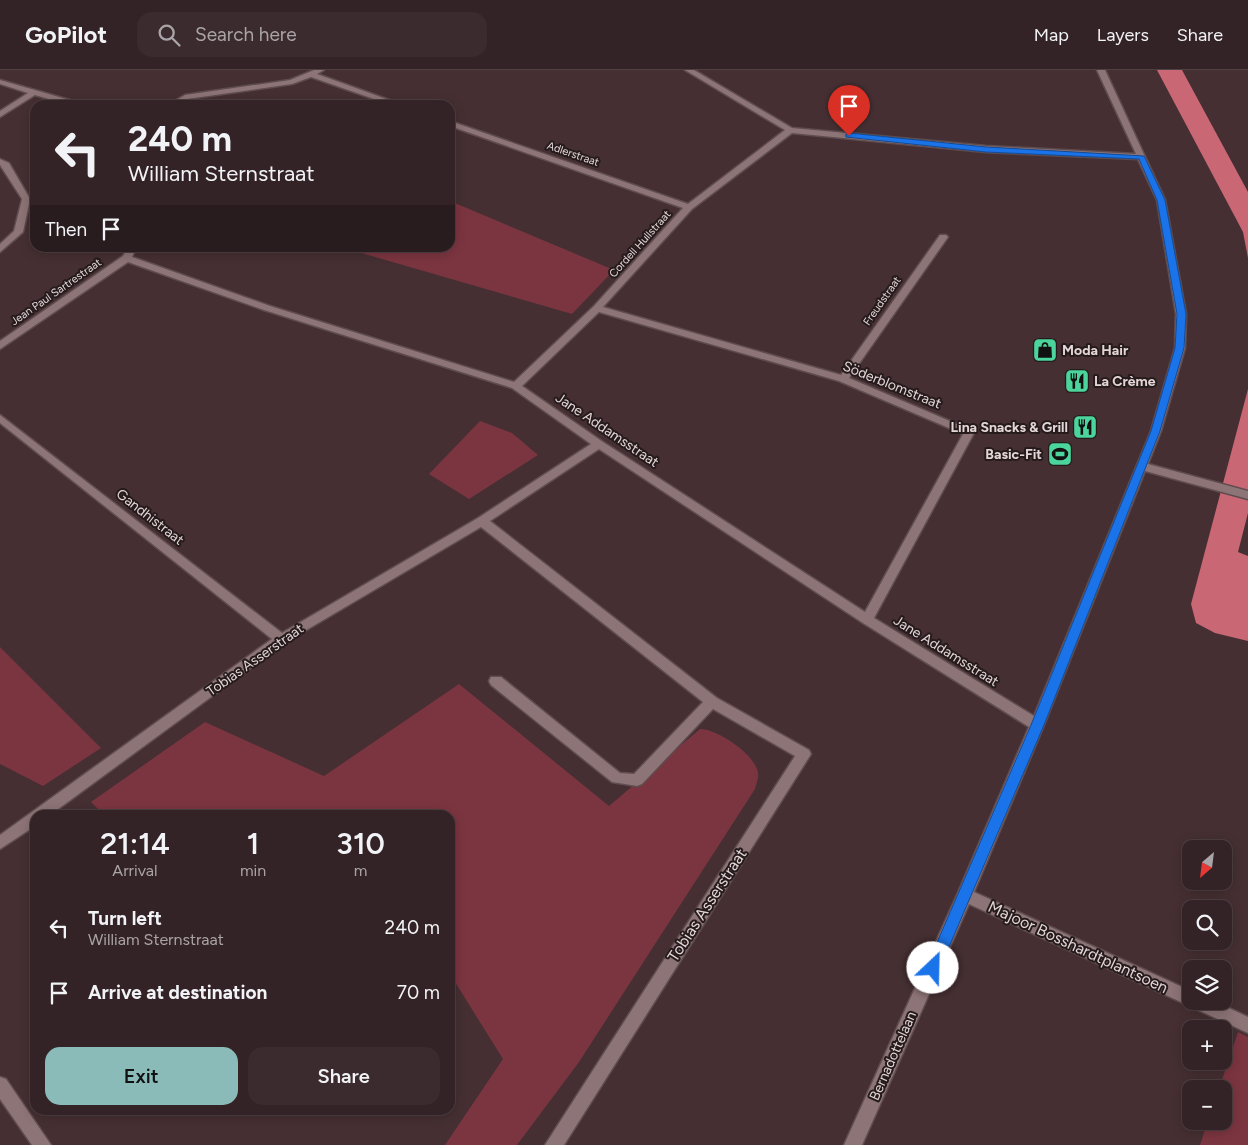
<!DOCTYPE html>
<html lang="en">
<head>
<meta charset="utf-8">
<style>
  body { margin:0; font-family:Figtree,sans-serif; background:#3c2b2e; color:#f1f3f6; height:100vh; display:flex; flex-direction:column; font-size:19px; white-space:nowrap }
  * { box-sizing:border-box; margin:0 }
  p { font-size:16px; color:#a9a4a7 }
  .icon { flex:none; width:28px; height:28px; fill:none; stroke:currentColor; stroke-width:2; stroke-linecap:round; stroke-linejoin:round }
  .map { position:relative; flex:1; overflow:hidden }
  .details { position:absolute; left:30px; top:740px; width:425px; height:305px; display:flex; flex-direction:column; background:#342326; border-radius:15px; box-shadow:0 2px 12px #0003,0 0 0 1px #4e4043 }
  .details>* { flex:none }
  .banner { position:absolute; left:30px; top:30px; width:425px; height:152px; border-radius:15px; box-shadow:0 2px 12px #0003,0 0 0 1px #4e4043; background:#342326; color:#f1f3f6; overflow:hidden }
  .needle { width:32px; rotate:208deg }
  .fabs { position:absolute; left:1182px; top:770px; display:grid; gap:10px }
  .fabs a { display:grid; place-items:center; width:50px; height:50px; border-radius:10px; background:#342326; box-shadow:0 2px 12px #0003,0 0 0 1px #4e4043; font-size:25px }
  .pin { position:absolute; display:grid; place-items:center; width:42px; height:42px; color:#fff; margin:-51px -21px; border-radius:50% 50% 50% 0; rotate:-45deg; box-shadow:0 0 5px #0007 }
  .pin .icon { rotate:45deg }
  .me { position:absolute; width:55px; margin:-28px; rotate:24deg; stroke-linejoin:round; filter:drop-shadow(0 0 4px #0008) }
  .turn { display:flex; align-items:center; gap:18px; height:105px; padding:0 15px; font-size:22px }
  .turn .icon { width:65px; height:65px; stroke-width:2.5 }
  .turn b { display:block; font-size:35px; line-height:42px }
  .then { display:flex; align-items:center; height:48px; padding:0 15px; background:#0003; gap:10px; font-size:19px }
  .eta { display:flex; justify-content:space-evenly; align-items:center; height:85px; text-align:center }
  .eta b { font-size:30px; font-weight:600; line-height:35px }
  .button { display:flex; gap:10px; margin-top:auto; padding:10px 15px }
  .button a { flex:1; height:58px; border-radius:15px; background:#8bbbb9; color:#111; font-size:20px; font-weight:600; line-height:58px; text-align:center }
  .button a+a { background:#3c2b2e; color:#f1f3f6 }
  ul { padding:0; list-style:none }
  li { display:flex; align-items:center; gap:15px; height:65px; padding:0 15px }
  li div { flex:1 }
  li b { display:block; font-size:19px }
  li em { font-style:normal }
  header { display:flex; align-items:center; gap:30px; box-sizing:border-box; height:70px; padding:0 25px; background:#342326; border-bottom:1px solid #4e4043 }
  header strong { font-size:24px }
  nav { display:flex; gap:28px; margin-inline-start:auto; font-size:18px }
  .search { width:350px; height:45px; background:#3c2b2e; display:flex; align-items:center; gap:12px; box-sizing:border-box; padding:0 18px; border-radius:15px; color:#a9a4a7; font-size:19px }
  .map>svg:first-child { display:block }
</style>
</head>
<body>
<header>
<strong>GoPilot</strong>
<div class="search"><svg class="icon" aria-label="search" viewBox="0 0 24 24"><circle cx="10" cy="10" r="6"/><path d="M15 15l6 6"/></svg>Search here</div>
<nav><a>Map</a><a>Layers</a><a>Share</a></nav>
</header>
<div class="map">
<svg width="1248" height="1075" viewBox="0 0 1248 1075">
  <rect width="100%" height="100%" fill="#452f32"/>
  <path fill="#7b3540" d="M 450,131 L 614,200 L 572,244 L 351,180 L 354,178 L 450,178 Z
    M 480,351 L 512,363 L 538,385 L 469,429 L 429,404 Z
    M 0,577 L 101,678 L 43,716 L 0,694 Z
    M 459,614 L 609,736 L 700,659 C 718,659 756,685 758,703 C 759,708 756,714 755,719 L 579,992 L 517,1075 L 445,1075 L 503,989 L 450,904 L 450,745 L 104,745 L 91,732 L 205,652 L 324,706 Z
    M 1238,962 L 1248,967 L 1248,1075 L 1200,1075 L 1208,1051 L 1224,1051 L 1224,1019 L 1219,1019 Z"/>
  <path fill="#c96775" d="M 1157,0 L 1182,0 L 1248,122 L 1248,188 L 1243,162 Z
    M 1248,319 L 1248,443 L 1238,482 L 1248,486 L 1248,571 L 1215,563 L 1196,553 L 1191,534 Z"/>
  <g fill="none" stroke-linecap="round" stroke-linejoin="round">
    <defs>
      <path id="minor" d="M 314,0 L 324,0 L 317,4 L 403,35 L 391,35 L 311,7 L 292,14 L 187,29 L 178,35 L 168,35 L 185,25 L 290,10 Z
        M 685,0 L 694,0 L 792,58 L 986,76 L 1136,84 L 1097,0 L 1105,0 L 1165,130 L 1186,244 L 1185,278 L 1161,361 L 1148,394 L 1248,421 L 1248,429 L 1145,401 L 1044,655 L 974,822 L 1191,921 L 1191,931 L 1214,931 L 1248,947 L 1248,963 L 969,834 L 862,1075 L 844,1075 L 957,825 L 1029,657 L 863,553 L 599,379 L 490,451 L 717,628 L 809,680 L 811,684 L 564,1075 L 545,1075 L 795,686 L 713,639 L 642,714 L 637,716 L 612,712 L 491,615 L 489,611 L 491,607 L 501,607 L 620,703 L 634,704 L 703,632 L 481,457 L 286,572 L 50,745 L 35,745 L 35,756 L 0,779 L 0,765 L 272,569 L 0,353 L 0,345 L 282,563 L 478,448 L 591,374 L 512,318 L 264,240 L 128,192 L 0,279 L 0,271 L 123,186 L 128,178 L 136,178 L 132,187 L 270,236 L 514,312 L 594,236 L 683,138 L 450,56 L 450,51 L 688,134 L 785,60 ZM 792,63 L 986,82 L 1138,89 L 1157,130 L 1176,244 L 1175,278 L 1151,361 L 1034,646 L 874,548 L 974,363 L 973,361 L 849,308 L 948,167 L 946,165 L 940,165 L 841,305 L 603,237 L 692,139 ZM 599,242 L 839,311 L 963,364 L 865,542 L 603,372 L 522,316 Z
        M 0,10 L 80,33 L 81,35 L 69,35 L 35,25 L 0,47 L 0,41 L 28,23 L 0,14 Z
        M 0,89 L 9,93 L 30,129 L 23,162 L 0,182 L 0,174 L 14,161 L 22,129 L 0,95 Z
        M 0,1007 L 6,1009 L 51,1075 L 32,1075 L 0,1029 Z"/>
    </defs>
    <use href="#minor" stroke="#5f4c4f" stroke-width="3"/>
    <use href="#minor" fill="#8d7476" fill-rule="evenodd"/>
  </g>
  <path fill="#1a73e8" stroke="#114b97" d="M 849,63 L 986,77 L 1144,86 L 1165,130 L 1186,244 L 1184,278 L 1160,361 L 1044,655 L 940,898 L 938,902 L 933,904 L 928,902 L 926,898 L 1031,655 L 1151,361 L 1175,278 L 1177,244 L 1157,130 L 1139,89 L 986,82 L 846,67 L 846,64 Z"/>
  <defs>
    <symbol id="shop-square" viewBox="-11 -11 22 22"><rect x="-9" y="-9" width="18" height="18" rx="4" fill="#4bd49b" stroke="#251b1c"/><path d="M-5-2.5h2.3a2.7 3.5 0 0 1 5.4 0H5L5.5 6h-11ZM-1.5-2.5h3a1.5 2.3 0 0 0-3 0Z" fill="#111"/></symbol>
    <symbol id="restaurant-square" viewBox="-11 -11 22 22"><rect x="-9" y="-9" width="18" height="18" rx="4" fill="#4bd49b" stroke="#251b1c"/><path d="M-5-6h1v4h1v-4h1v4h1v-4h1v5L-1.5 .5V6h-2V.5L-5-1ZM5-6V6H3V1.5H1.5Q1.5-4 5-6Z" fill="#111"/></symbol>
    <symbol id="stadium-square" viewBox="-11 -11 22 22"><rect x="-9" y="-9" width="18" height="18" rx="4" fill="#4bd49b" stroke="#251b1c"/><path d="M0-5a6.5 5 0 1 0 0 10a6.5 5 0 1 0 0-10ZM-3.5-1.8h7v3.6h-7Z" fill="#111"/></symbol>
  </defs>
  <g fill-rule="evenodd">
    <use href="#shop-square" x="1031" y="266" width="28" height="28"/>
    <use href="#restaurant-square" x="1063" y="297" width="28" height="28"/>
    <use href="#restaurant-square" x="1071" y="343" width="28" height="28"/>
    <use href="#stadium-square" x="1046" y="370" width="28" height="28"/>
  </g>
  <g text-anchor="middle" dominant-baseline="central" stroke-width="4" stroke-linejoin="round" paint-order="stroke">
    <g font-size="11" fill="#e4d5d6" stroke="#251b1c">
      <text transform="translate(573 84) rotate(19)">Adlerstraat</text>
      <text transform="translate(640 174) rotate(-48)">Cordell Hullstraat</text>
      <text transform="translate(56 222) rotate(-35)">Jean Paul Sartrestraat</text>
      <text transform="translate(882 231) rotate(-55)">Freudstraat</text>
    </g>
    <g font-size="14" font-weight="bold" fill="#e4d5d6" stroke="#251b1c" text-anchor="start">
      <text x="1062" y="280">Moda Hair</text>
      <text x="1094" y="311">La Crème</text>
      <text x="1068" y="357" text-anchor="end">Lina Snacks &amp; Grill</text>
      <text x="1042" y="384" text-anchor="end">Basic-Fit</text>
    </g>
    <g font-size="14" fill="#e4d5d6" stroke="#251b1c">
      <text transform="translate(892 315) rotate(22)">Söderblomstraat</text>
      <text transform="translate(607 360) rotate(34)">Jane Addamsstraat</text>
      <text transform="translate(150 447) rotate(38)">Gandhistraat</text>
      <text transform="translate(946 581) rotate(32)">Jane Addamsstraat</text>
      <text transform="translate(255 590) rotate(-35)">Tobias Asserstraat</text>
      <text transform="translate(893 986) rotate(-66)">Bernadottelaan</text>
    </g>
    <g font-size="16" fill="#e4d5d6" stroke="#251b1c">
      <text transform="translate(707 835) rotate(-57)">Tobias Asserstraat</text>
      <text transform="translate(1078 877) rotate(25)">Majoor Bosshardtplantsoen</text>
    </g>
  </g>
</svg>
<div class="fabs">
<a><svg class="needle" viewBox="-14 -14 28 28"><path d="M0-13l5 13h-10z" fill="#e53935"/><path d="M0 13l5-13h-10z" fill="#a9a4a7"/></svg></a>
<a><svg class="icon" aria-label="search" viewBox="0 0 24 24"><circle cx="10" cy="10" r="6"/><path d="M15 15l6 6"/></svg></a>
<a><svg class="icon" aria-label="layers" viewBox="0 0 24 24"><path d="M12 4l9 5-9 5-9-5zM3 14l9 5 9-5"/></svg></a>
<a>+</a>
<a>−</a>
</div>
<div class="pin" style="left:849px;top:66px;background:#d93025"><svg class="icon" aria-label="arrive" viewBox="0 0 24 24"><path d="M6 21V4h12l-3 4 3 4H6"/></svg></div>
<svg class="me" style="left:933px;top:898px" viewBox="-20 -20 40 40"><circle r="19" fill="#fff"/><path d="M0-13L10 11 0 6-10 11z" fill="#1a73e8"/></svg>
<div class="banner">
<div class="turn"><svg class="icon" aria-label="left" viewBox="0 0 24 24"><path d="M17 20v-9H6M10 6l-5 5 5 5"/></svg><div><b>240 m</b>William Sternstraat</div></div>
<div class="then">Then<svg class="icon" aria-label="arrive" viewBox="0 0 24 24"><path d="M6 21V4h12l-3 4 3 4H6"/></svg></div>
</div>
<section class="details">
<div class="eta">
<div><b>21:14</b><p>Arrival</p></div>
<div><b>1</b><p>min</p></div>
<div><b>310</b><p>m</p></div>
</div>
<ul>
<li><svg class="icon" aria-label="left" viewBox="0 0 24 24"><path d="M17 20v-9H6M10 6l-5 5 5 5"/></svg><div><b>Turn left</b><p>William Sternstraat</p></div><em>240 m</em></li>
<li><svg class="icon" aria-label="arrive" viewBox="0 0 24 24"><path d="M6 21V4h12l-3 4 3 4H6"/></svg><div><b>Arrive at destination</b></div><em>70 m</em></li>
</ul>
<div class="button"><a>Exit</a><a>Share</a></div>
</section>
</div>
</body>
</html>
